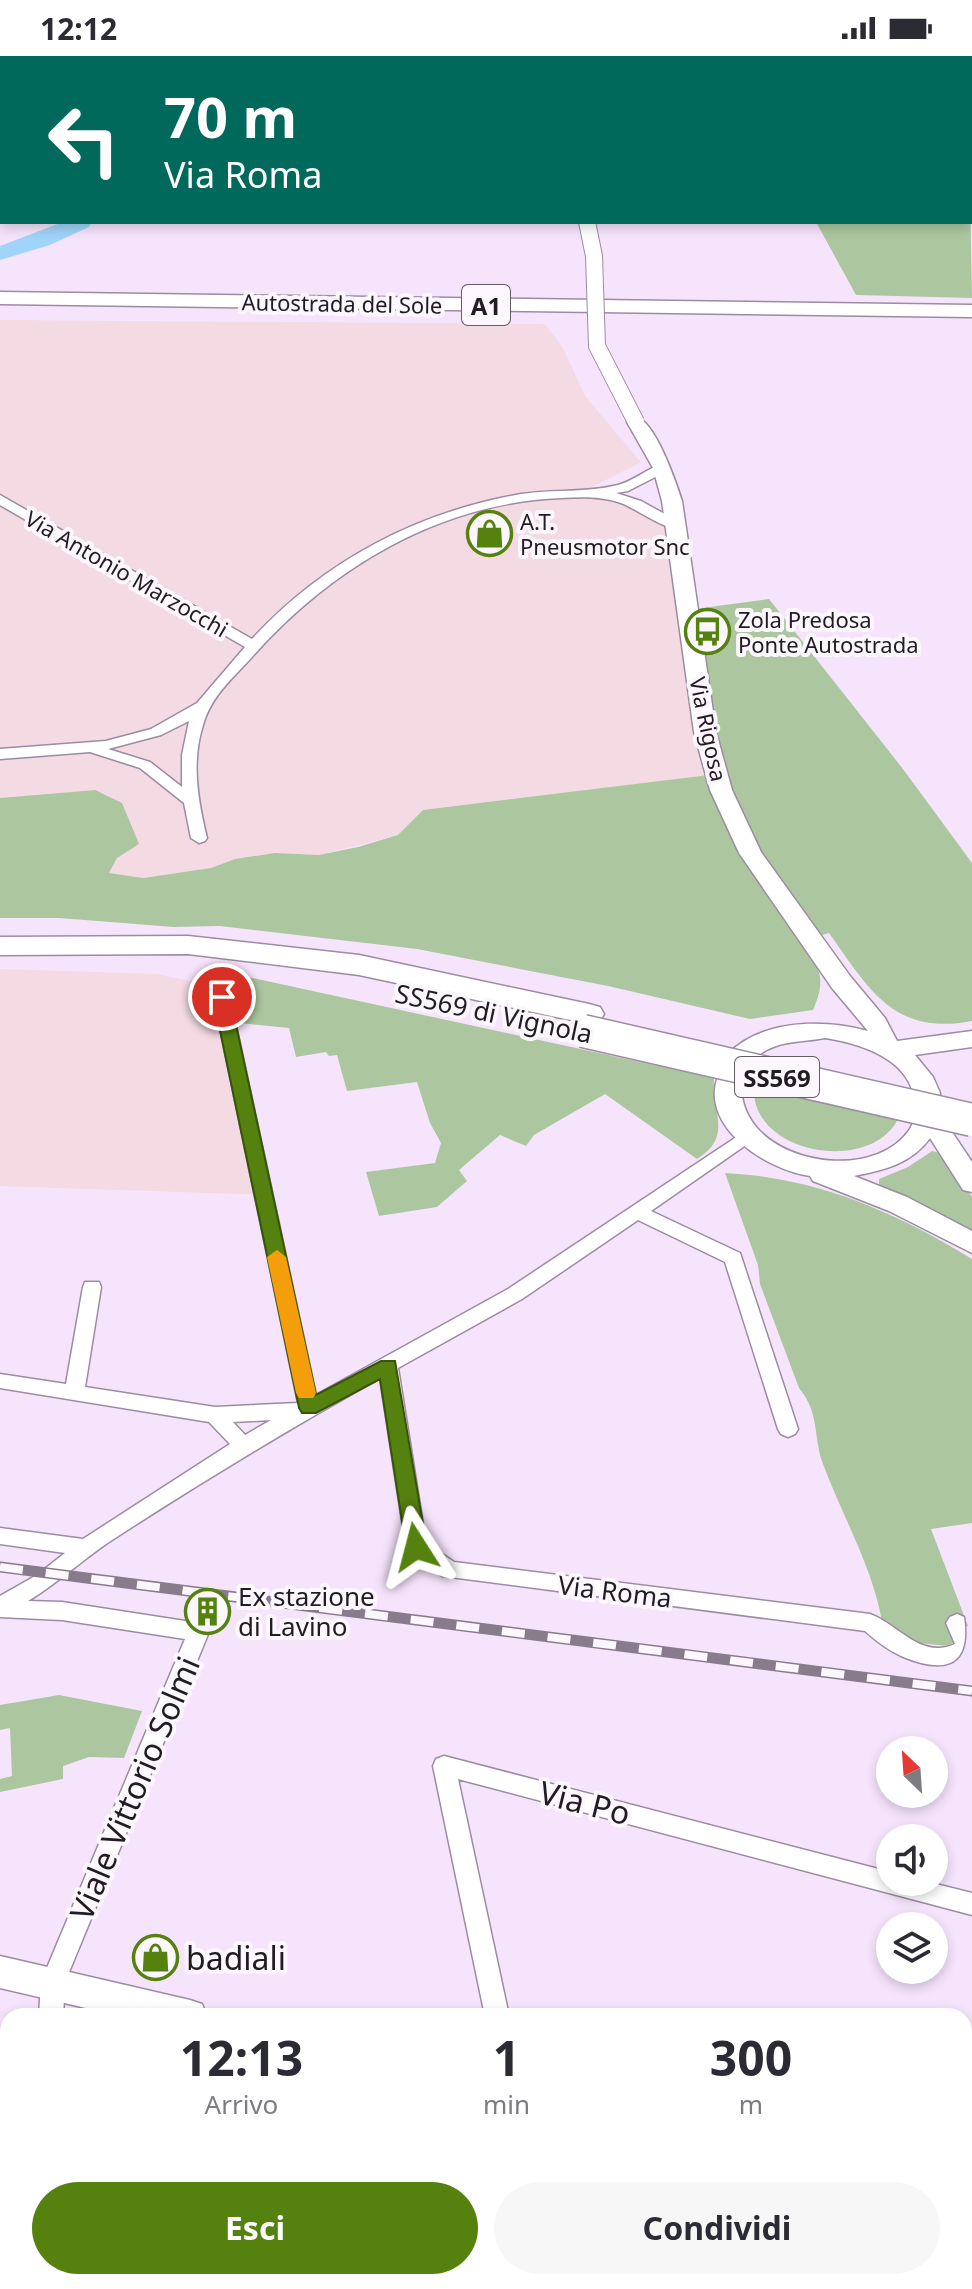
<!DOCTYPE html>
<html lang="it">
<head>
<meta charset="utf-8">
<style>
  body { margin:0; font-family:"Noto Sans",sans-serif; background:#f7f7f7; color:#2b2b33; height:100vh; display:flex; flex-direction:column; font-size:30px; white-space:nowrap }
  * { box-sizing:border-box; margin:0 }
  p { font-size:26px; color:#7c7c81 }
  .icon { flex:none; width:44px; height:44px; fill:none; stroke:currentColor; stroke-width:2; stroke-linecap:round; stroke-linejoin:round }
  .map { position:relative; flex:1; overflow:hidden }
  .drawer { position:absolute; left:0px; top:1952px; width:972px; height:282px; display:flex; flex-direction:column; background:#fff; border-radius:24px 24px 0 0; box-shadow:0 4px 12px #0003 }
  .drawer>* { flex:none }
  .top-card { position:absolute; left:0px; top:0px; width:972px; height:168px; box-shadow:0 4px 12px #0003; background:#00695c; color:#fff; overflow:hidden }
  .needle { width:52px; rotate:335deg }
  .controls { position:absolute; left:876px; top:1680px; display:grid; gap:16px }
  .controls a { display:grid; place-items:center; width:72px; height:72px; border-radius:50%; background:#fff; box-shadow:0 4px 12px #0003; font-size:40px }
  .pin { position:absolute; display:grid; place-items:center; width:68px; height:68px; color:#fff; margin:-34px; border:4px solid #fff; border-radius:50%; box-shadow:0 2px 8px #0007 }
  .me { position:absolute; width:88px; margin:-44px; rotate:351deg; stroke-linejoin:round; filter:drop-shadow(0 0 6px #0008) }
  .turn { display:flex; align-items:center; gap:28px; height:168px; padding:0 32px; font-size:36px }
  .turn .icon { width:104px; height:104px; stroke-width:2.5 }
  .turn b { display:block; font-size:56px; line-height:68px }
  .eta { display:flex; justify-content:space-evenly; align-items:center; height:136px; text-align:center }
  .eta b { font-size:48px; font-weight:700; line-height:56px }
  .primary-button { display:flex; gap:16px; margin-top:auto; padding:16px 32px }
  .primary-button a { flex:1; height:92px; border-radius:48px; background:#55820e; color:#fff; font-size:32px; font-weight:700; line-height:92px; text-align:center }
  .primary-button a+a { background:#f7f7f7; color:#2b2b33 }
  .status { display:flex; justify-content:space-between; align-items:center; height:56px; padding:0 40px; background:#fff; direction:ltr }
  .status svg { height:22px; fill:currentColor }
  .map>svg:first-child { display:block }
</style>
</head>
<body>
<div class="status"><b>12:12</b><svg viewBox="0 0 49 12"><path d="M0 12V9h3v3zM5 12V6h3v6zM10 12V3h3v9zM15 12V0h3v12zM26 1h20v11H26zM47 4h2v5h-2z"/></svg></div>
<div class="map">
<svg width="972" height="2233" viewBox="0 0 972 2233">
  <rect width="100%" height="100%" fill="#f6e4fc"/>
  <path fill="#f3dae3" d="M 0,264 L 545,268 L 563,292 L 585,340 L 641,406 L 586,434 L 637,449 L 678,467 L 710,719 L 423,754 L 398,779 L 319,799 L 275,797 L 235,803 L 211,812 L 143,822 L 109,817 L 117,802 L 95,734 L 0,742 Z
    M 0,913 L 157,918 L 218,931 L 273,1139 L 0,1130 Z"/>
  <path fill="#acc7a0" d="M 970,133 L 972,242 L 856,239 L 816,166 L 970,166 Z
    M 769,543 L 903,713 L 972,807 L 972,965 C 893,980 869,933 829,877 L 805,884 C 819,913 827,923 813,954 L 750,963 L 608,930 L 417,893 L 220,870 L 174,871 L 59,862 L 0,862 L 0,742 L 95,734 L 122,747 L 139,788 L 117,802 L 109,817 L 143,822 L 211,812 L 235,803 L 275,797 L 319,799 L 358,791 L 398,779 L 423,754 L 709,719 L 687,554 Z
    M 239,919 L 714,1022 C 711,1056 734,1080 697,1103 L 605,1038 L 534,1079 L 526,1090 L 500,1079 L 459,1114 L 467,1125 L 437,1151 L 379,1160 L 366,1116 L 435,1107 L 441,1087 L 430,1067 L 417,1026 L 347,1035 L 337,999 L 329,1000 L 326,996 L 296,1001 L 289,972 L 240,967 Z
    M 754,1031 L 898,1063 C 870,1119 750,1098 754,1031 Z
    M 932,1095 L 944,1098 L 972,1141 L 972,1179 L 879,1131 L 879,1123 L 908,1111 Z
    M 725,1117 C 818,1122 893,1155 972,1203 L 972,1467 L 931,1473 L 968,1570 L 952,1572 L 954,1586 L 948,1590 L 918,1587 L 883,1571 C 874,1513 843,1462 823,1408 C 813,1381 820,1357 799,1332 L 760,1228 L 758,1209 Z
    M 59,1639 L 142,1655 L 124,1702 L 89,1701 L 63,1710 L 63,1723 L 0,1736 L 0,1723 L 12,1720 L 10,1672 L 0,1674 L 0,1649 Z"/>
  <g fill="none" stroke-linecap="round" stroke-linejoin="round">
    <path fill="#a1d4f9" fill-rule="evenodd" d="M 7,0 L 31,0 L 6,2 Z
      M 0,49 L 2,49 L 2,62 L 0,62 Z
      M 63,166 L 92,166 L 89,171 L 50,189 L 0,204 L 0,190 Z"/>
  </g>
  <path fill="#73547d" d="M 204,1546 L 230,1549 L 224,1572 L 210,1570 L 200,1565 Z"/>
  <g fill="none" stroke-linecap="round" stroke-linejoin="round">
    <defs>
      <path id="street" d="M 643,0 L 653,0 L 654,2 L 644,2 Z
        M 970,30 L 972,30 L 972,36 L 970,36 Z
        M 662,408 L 669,412 L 667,415 L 628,435 L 616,437 L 641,445 L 681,467 L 681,473 C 666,475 637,453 621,447 C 601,440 581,441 561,442 C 439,447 331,512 252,601 C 233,622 211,640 203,669 C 191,706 198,745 207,782 L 205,785 L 199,787 L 191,782 L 184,747 L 140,712 L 90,696 L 0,703 L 0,693 L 106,685 L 151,673 L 197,647 L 245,591 L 0,449 L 0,439 L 252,583 C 324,505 417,456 521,438 C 554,433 587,437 618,429 C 633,425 647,413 662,408 ZM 189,665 L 182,699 L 182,731 L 150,706 L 108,693 L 161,679 Z
        M 217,914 L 225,919 L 316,1339 L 508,1233 L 741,1078 L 747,1076 L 756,1082 L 651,1155 L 740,1197 L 798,1373 L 795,1378 L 788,1381 L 781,1378 L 778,1373 L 725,1206 L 638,1164 L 522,1243 L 398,1312 L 426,1487 L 454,1506 L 870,1558 C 898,1568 921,1604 955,1588 L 946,1567 L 950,1561 L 957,1558 L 964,1561 C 972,1616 939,1616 901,1600 C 888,1594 876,1585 865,1575 L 442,1520 L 409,1497 L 406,1491 L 380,1322 C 289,1373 200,1427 112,1484 C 83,1503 58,1527 28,1545 L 62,1546 L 198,1567 L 206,1570 L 209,1576 L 65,1926 L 63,1960 L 39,1960 L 41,1926 L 185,1583 L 62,1564 L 0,1561 L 0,1540 L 37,1519 L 65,1497 L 0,1488 L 0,1472 L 83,1483 L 230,1388 L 209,1366 L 0,1332 L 0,1318 L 66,1328 L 83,1231 L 85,1226 L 99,1226 L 101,1231 L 85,1331 L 215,1351 L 298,1347 L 209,919 ZM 271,1364 L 245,1379 L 233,1366 Z
        M 444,1700 L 890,1816 L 890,1826 L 928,1826 L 972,1837 L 972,1859 L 458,1723 L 509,1960 L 485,1960 L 433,1710 L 436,1703 Z
        M 23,2226 L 49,2226 L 48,2233 L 22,2233 Z
        M 575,2226 L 601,2226 L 601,2233 L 575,2233 Z
        M 846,2226 L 872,2226 L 874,2233 L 848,2233 Z"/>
      <path id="secondary" d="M 458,0 L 472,0 L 473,2 L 459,2 Z
        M 636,361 C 655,365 676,426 682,445 L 716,676 L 732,734 L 761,796 L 850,920 L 885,962 L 897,985 L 972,975 L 972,991 L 915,999 L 933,1021 L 940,1037 L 940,1058 L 972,1106 L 972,1136 L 963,1134 L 930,1082 C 911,1108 884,1114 854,1120 L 907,1141 L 972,1175 L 972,1197 L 889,1155 L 813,1125 L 810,1120 C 768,1114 699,1072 718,1020 C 721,1013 723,1003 728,998 C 762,963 824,963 868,975 L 832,932 L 739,797 L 710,734 L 694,676 L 662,445 L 653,412 L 627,366 ZM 825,982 C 863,988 913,1004 915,1049 C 915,1057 914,1066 910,1073 C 878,1120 791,1111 757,1072 C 732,1043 737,1003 776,990 C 791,985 810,985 825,982 Z
        M 0,1900 L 190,1944 L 202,1948 L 207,1960 L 120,1960 L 0,1932 Z
        M 964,2124 L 972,2126 L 972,2162 L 964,2160 Z"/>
      <path id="highway" d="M 0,236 L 972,249 L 972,261 L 0,248 Z
        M 188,880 L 359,899 L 589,948 L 600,951 L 604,958 L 600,965 L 589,968 L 359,919 L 188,898 L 0,899 L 0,881 Z"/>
    </defs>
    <use href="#street" stroke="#9c8ca2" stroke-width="3"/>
    <use href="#secondary" stroke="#9c8ca2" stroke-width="3"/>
    <use href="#highway" stroke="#9c8ca2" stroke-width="3"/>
    <use href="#street" fill="#fff" fill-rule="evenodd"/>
    <use href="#secondary" fill="#fff" fill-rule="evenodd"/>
    <use href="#highway" fill="#fff" fill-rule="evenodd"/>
    <defs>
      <path id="rail" d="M 0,1511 L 972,1635"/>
    </defs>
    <use href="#rail" stroke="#887c8c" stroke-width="11"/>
    <use href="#rail" stroke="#fbf7fc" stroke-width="8" stroke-dasharray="23" stroke-linecap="butt"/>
    <defs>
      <path id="secondary-bridge" d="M 587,166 L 594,200 L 597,290 L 636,366"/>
      <path id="highway-bridge" d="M 583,975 L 972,1064"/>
    </defs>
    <use href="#secondary-bridge" stroke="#9c8ca2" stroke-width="18" stroke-linecap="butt"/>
    <use href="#highway-bridge" stroke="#9c8ca2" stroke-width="35" stroke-linecap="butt"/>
    <use href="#secondary-bridge" stroke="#fff" stroke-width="16"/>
    <use href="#highway-bridge" stroke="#fff" stroke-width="32"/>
  </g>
  <path fill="#55820e" stroke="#375409" stroke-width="2" d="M 222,935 L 230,941 L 316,1339 L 381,1305 L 395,1305 L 427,1491 L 424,1497 L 416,1499 L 409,1497 L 406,1491 L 380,1323 L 316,1357 L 302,1357 L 299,1352 L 213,941 Z"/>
  <path fill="#f59e0b" d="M 277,1194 L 286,1201 L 316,1337 L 313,1342 L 299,1342 L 296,1337 L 267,1201 Z"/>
  <defs>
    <symbol id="shop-ring" viewBox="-11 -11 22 22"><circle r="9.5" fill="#fbf7fc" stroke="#55820e" stroke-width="1.5"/><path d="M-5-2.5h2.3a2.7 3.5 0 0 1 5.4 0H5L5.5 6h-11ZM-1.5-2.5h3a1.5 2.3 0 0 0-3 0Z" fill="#55820e"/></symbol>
    <symbol id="bus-ring" viewBox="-11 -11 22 22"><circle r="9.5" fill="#fbf7fc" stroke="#55820e" stroke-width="1.5"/><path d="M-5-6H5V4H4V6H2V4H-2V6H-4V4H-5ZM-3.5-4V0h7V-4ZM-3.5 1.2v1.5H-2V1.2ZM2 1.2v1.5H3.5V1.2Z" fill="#55820e"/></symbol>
    <symbol id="building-ring" viewBox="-11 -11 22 22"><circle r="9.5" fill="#fbf7fc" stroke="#55820e" stroke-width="1.5"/><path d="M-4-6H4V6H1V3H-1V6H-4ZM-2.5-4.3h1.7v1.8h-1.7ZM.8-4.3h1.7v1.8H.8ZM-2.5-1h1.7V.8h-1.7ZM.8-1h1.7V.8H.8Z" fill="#55820e"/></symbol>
  </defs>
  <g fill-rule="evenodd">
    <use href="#shop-ring" x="464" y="452" width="51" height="51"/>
    <use href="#bus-ring" x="682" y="550" width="51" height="51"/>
    <use href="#building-ring" x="182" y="1530" width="51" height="51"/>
    <use href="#shop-ring" x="130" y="1876" width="51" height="51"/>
  </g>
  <g text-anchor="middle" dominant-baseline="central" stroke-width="8" stroke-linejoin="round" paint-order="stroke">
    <g font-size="22" fill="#221b24" stroke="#fbf7fc">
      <text transform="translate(342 247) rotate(1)">Autostrada del Sole</text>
      <text transform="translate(127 517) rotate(30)">Via Antonio Marzocchi</text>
      <text transform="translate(709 673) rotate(78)">Via Rigosa</text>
    </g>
    <g font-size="22" fill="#221b24" stroke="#fbf7fc" text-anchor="start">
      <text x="520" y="465">A.T.<tspan x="520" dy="25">Pneusmotor Snc</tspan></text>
      <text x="738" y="563">Zola Predosa<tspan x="738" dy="25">Ponte Autostrada</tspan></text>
    </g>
    <g fill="#fbf7fc" stroke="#635d65" stroke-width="2">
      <rect x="462" y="229" width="48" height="40" rx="6"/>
      <rect x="735" y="1001" width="84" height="40" rx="6"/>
    </g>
    <g font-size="24" font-weight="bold" fill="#221b24">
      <text x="486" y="249">A1</text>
      <text x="777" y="1021">SS569</text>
    </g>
    <g font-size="26" fill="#221b24" stroke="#fbf7fc">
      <text transform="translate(494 957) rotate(12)">SS569 di Vignola</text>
      <text transform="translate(615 1535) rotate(7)">Via Roma</text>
    </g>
    <g font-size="26" fill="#221b24" stroke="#fbf7fc" text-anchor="start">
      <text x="238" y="1540">Ex stazione<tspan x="238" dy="30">di Lavino</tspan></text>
    </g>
    <g font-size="32" fill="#221b24" stroke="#fbf7fc">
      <text transform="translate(134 1732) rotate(-67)">Viale Vittorio Solmi</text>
      <text transform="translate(585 1746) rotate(14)">Via Po</text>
    </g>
    <g font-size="32" fill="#221b24" stroke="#fbf7fc" text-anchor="start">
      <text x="186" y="1901">badiali</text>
    </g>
  </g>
</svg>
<div class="controls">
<a><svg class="needle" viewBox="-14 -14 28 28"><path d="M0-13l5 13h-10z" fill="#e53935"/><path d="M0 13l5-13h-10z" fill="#7c7c81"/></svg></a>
<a><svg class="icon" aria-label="sound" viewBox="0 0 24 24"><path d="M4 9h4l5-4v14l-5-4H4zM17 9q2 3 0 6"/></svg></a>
<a><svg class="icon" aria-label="layers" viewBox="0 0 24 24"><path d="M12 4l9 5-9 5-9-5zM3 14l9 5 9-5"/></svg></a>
</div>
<div class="pin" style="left:222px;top:941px;background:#d93025"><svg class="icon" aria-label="arrive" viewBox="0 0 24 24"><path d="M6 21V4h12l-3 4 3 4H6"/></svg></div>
<svg class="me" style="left:416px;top:1491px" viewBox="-20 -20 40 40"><path d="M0-17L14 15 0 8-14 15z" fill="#55820e" stroke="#fff" stroke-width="4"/></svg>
<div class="top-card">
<div class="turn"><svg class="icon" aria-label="left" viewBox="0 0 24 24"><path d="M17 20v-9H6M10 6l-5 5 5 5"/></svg><div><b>70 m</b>Via Roma</div></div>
</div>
<section class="drawer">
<div class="eta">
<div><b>12:13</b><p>Arrivo</p></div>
<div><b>1</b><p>min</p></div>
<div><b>300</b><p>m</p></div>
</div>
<div class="primary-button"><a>Esci</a><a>Condividi</a></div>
</section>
</div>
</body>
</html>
